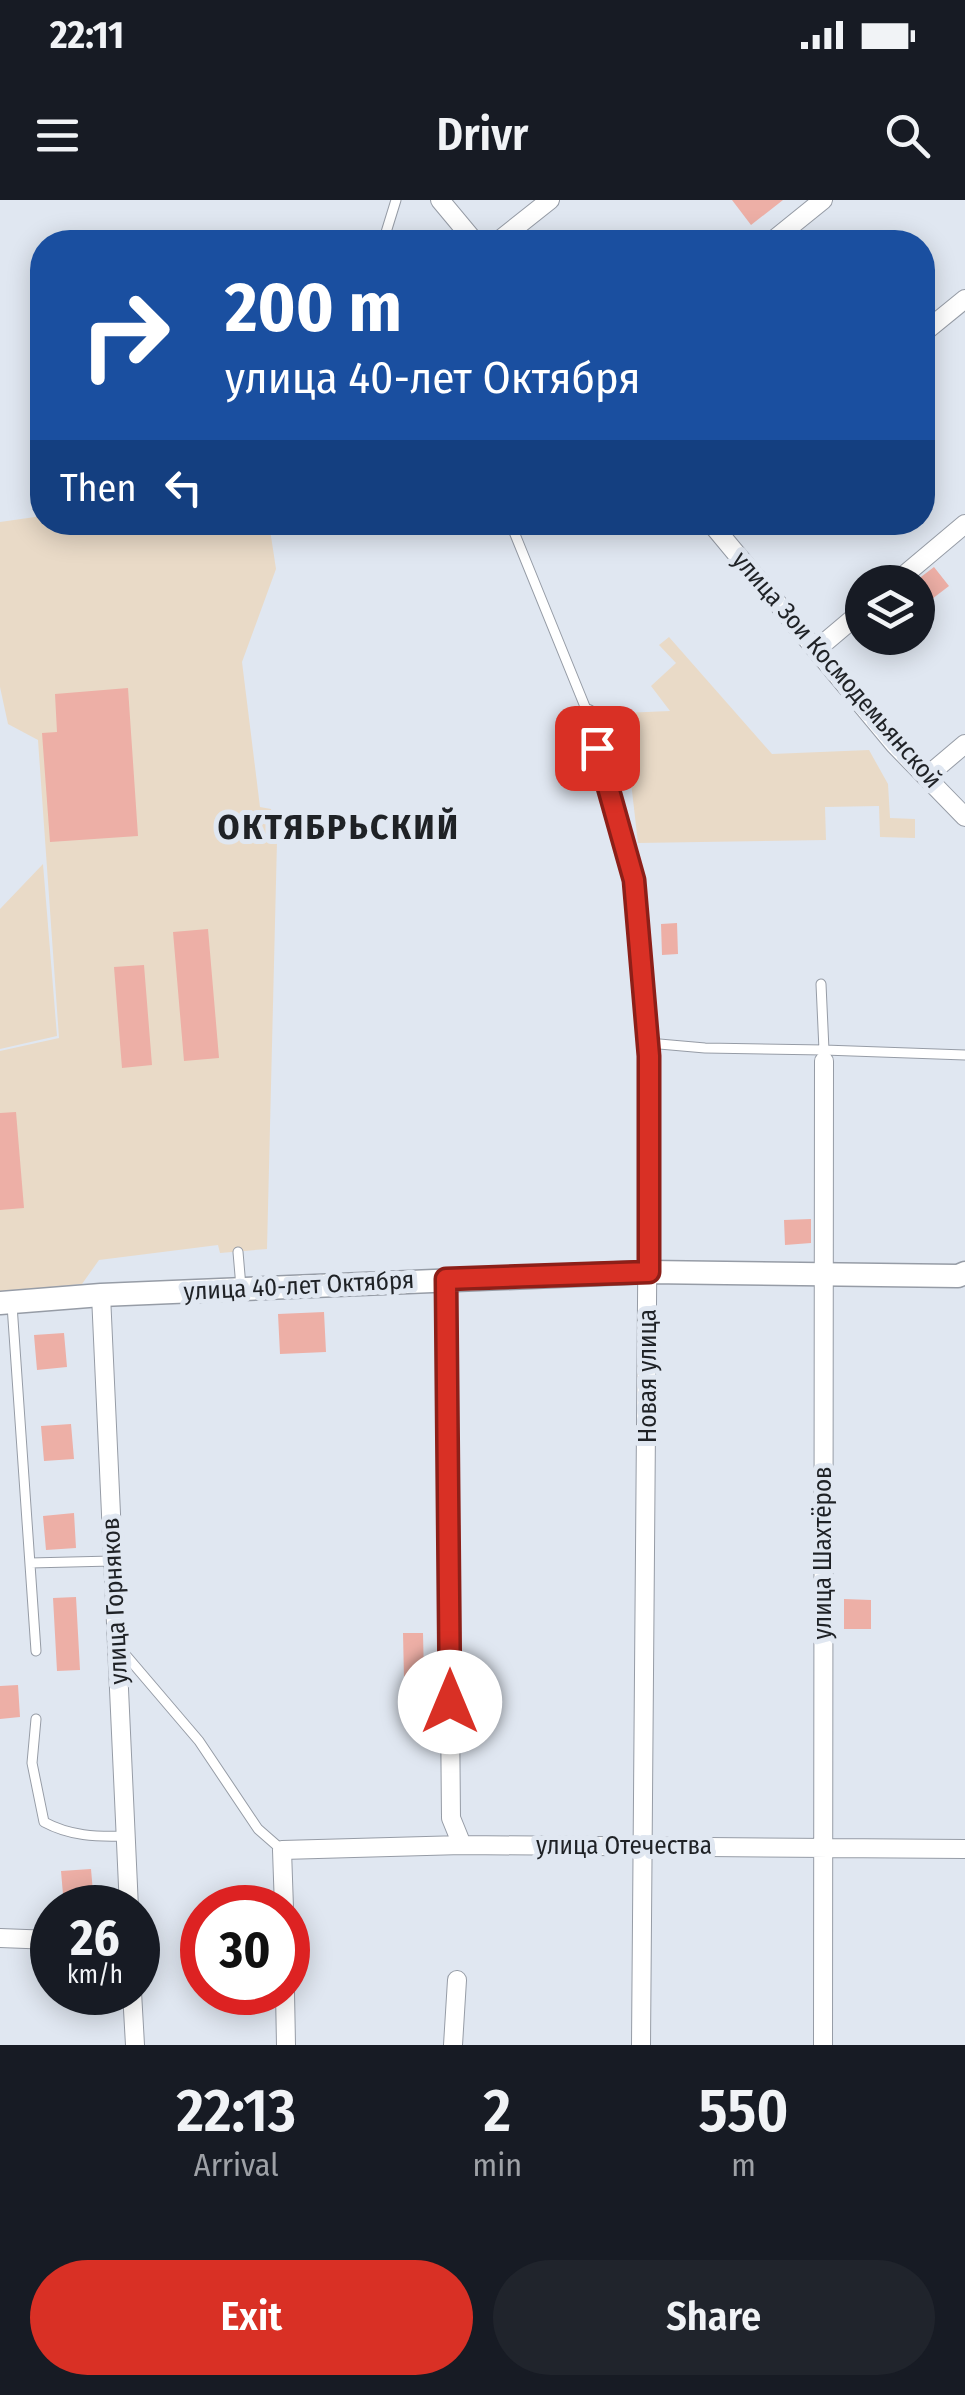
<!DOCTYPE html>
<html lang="en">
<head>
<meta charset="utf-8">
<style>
  body { margin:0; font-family:"Fira Sans Condensed",sans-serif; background:#20242c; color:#f1f3f6; height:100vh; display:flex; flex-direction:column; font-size:38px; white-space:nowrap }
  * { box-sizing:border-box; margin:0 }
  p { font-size:32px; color:#9ea1a6 }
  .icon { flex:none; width:55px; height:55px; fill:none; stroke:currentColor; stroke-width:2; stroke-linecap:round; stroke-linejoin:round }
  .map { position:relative; height:1845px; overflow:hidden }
  .panel { display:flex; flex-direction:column; background:#171b24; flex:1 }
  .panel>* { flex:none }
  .banner { position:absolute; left:30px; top:30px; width:905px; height:305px; border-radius:40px; box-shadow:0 5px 25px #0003; background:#1a4fa0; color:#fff; overflow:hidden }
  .tools { position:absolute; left:845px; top:365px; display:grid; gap:20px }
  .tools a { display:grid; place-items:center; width:90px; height:90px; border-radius:50%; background:#171b24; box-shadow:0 5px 25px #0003; font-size:50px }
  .speed { position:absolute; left:30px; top:1685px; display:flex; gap:20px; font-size:50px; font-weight:700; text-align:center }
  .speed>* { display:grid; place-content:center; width:130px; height:130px; border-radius:50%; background:#171b24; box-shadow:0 5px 25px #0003; line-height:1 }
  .speed small { font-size:25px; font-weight:400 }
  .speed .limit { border:15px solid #d22; background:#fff; color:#111 }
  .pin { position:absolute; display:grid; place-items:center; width:85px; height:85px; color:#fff; margin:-42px; border-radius:20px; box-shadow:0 5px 15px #0006 }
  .me { position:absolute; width:110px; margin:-55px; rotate:0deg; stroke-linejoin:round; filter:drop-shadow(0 0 8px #0008) }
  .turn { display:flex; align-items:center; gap:35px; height:210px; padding:0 30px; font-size:45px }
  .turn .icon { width:130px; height:130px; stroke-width:2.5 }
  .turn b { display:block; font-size:70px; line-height:85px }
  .then { display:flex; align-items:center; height:95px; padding:0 30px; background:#0003; gap:20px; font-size:38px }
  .eta { display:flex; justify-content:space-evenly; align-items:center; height:170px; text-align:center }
  .eta b { font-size:60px; font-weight:600; line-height:70px }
  .cta { display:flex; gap:20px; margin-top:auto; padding:20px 30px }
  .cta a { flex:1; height:115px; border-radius:60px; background:#d93025; color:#fff; font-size:40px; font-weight:600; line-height:115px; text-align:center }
  .cta a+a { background:#20242c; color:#f1f3f6 }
  .status { display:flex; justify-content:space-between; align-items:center; height:70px; padding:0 50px; background:#171b24; direction:ltr }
  .status svg { height:28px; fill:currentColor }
  header { display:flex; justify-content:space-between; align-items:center; height:130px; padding:0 30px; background:#171b24; font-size:45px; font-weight:600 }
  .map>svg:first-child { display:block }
</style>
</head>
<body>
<div class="status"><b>22:11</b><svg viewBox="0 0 49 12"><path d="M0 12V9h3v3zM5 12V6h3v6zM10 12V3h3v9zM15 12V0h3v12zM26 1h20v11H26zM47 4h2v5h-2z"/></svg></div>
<header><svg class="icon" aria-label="menu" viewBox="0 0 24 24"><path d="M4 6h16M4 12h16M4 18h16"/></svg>Drivr<svg class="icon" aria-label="search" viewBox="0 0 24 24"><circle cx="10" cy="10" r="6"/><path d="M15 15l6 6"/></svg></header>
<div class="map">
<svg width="965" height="1845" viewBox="0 0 965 1845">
  <rect width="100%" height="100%" fill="#e0e7f1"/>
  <path fill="#e9dac7" d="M 42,316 L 42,322 L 269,323 L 276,369 L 242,462 L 260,607 L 271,609 L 277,641 L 267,1049 L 220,1053 L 218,1045 L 99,1060 L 82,1084 L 0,1092 L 0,851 L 59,838 L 38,540 L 8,524 L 0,487 L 0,322 Z
    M 669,437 L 772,554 L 869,550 L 888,584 L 890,618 L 915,619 L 915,638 L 880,637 L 879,606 L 825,607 L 826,640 L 638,643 L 623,513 L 670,511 L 651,486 L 676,463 L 659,445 Z
    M 43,664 L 57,836 L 0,849 L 0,709 Z"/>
  <path fill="#edafa6" d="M 732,0 L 783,0 L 751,25 Z
    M 934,367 L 949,386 L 932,399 L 917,380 Z
    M 128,488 L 138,636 L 50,642 L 42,533 L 57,532 L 55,494 Z
    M 677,723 L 678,754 L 662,755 L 661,724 Z
    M 208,729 L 219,858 L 184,861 L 173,732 Z
    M 144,765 L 152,865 L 122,868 L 114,767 Z
    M 16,912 L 24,1008 L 0,1010 L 0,913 Z
    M 811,1019 L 811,1043 L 785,1045 L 784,1020 Z
    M 324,1112 L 326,1152 L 280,1154 L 278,1114 Z
    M 64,1133 L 67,1167 L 37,1170 L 34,1135 Z
    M 71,1224 L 74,1259 L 44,1261 L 41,1226 Z
    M 74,1313 L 76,1348 L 46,1350 L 43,1316 Z
    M 76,1397 L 80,1470 L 57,1471 L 53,1398 Z
    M 844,1399 L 871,1400 L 871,1429 L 844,1429 Z
    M 403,1433 L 423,1433 L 424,1478 L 404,1478 Z
    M 18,1485 L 20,1517 L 0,1519 L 0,1486 Z
    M 91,1669 L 94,1704 L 64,1706 L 61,1671 Z"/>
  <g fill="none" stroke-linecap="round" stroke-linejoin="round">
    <defs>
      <path id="service" d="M 383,42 L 396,0
        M 510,322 L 588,514
        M 821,784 L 824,850 L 965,855
        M 648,843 L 705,848 L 824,850 L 824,853
        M 238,1052 L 241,1087
        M 12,1105 L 36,1451
        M 30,1363 L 112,1361
        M 118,1446 L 199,1541 L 258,1629 L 282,1650
        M 36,1519 L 32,1563 L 44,1622 C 70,1636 96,1637 125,1636"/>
      <path id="minor" d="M 440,0 L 475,42
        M 497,42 L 550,0
        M 771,42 L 823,0
        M 922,134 L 965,99
        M 710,322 L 895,545 L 965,617
        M 896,382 L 965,324
        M 817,449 L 862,411
        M 588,514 L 635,680 L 649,856 L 641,1845
        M 927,576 L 965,544
        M 446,1079 L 451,1618 L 462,1645
        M 101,1095 L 129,1708
        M 284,1708 L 282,1650 L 462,1645 L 965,1649
        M 0,1738 L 52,1740
        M 132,1792 L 135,1845
        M 285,1792 L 286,1845
        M 453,1845 L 457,1780
        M 823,1845 L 824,861"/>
      <path id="tertiary" d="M 0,1103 L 101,1095 L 649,1072 L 958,1076 L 965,1073"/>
    </defs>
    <use href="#service" stroke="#969ca6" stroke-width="11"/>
    <use href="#minor" stroke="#969ca6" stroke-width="20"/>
    <use href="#tertiary" stroke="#969ca6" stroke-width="25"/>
    <use href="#service" stroke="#fff" stroke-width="9"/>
    <use href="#minor" stroke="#fff" stroke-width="18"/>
    <use href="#tertiary" stroke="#fff" stroke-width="22"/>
  </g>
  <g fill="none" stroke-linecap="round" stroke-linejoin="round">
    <defs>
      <path id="route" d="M 450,1502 L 446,1079 L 649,1072 L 649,856 L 634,680 L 597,548"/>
    </defs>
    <use href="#route" stroke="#8d1f18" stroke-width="25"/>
    <use href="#route" stroke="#d93025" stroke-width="18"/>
  </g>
  <g text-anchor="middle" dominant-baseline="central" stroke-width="10" stroke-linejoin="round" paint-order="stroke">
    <g font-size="25" fill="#1f2226" stroke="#e0e7f1">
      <text transform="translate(837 470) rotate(49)">улица Зои Космодемьянской</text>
      <text transform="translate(299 1086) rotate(-3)">улица 40-лет Октября</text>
      <text transform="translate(648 1176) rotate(-90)">Новая улица</text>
      <text transform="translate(823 1353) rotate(-90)">улица Шахтёров</text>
      <text transform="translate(115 1401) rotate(-93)">улица Горняков</text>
      <text x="624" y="1646">улица Отечества</text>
    </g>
    <g font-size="35" font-weight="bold" letter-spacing="2.5" fill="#1f2226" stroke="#e0e7f1">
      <text x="339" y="627">ОКТЯБРЬСКИЙ</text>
    </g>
  </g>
</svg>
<div class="tools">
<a><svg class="icon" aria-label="layers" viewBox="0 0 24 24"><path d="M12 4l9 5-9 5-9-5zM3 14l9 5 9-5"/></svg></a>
</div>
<div class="speed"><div>26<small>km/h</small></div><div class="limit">30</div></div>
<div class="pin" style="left:597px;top:548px;background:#d93025"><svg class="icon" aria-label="arrive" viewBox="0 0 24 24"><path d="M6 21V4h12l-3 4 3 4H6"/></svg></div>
<svg class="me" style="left:450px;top:1502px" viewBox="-20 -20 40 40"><circle r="19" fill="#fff"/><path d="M0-13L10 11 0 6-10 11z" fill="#d93025"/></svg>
<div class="banner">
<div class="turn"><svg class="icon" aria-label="right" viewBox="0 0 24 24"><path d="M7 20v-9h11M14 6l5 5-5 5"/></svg><div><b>200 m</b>улица 40-лет Октября</div></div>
<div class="then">Then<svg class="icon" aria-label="left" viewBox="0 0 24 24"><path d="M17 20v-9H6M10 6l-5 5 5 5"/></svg></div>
</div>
</div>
<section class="panel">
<div class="eta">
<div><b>22:13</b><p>Arrival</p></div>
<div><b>2</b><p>min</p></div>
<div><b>550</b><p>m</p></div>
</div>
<div class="cta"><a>Exit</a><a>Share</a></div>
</section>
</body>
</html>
